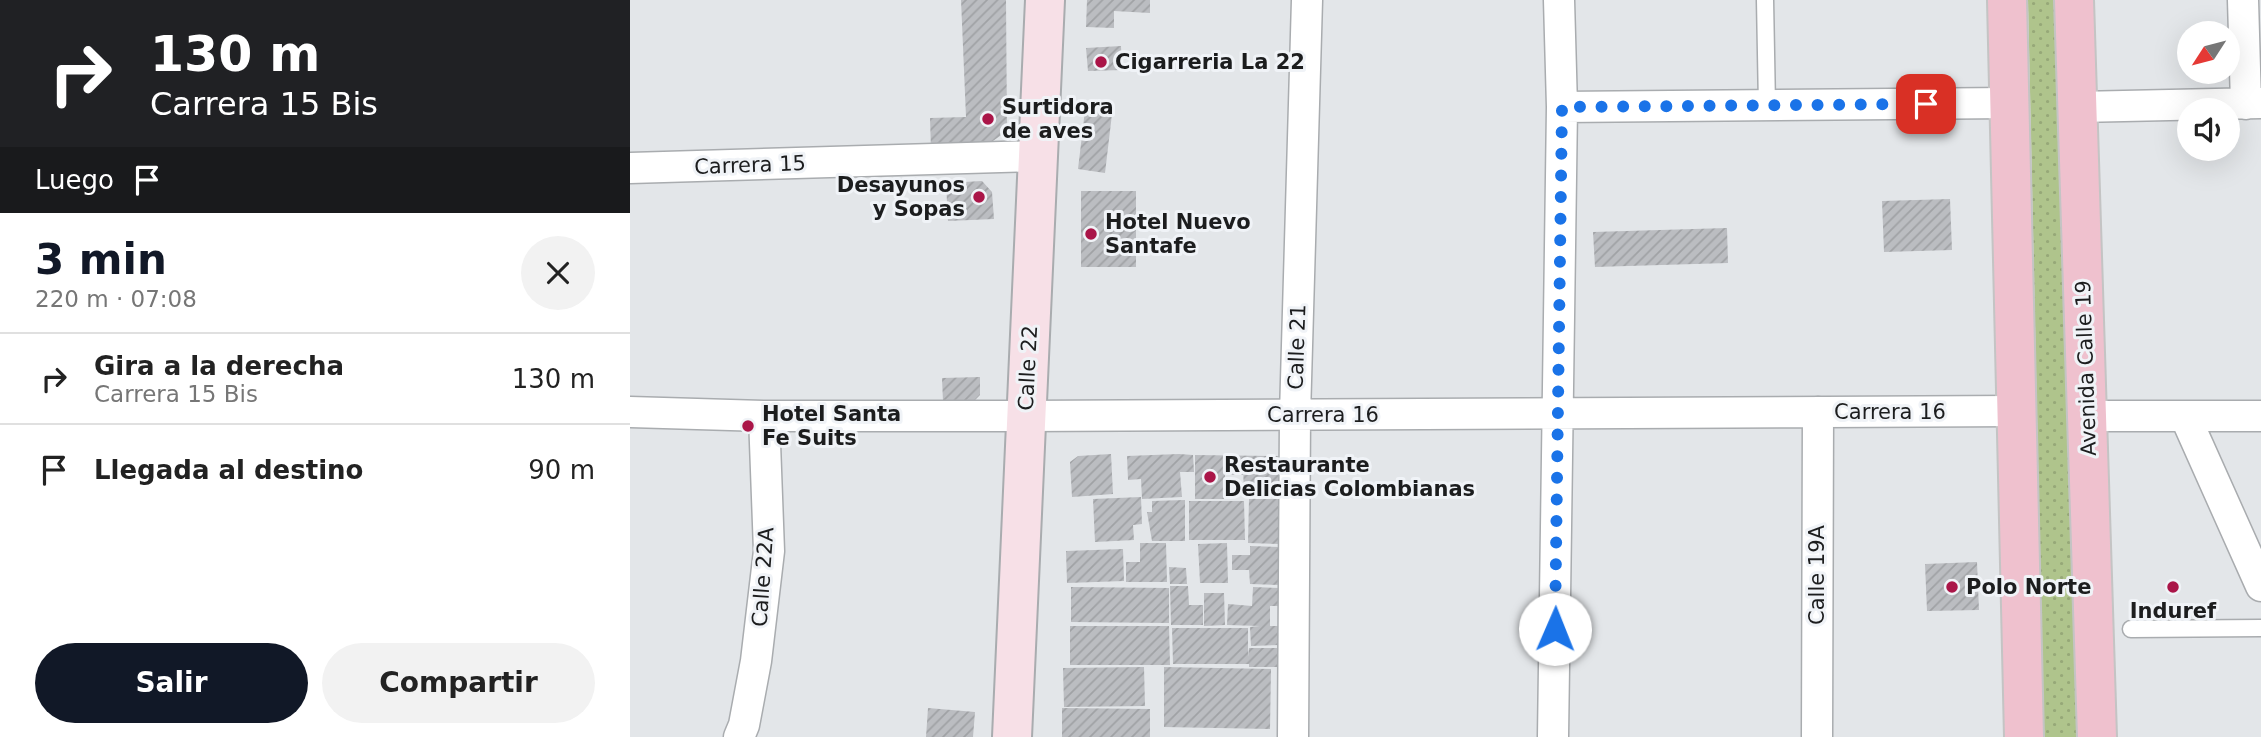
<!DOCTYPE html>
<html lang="es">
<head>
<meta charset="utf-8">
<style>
  body { margin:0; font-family:"DejaVu Sans",sans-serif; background:#f2f2f2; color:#222; height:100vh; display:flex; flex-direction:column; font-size:26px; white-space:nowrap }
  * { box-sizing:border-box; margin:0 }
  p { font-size:23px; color:#767676 }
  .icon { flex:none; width:38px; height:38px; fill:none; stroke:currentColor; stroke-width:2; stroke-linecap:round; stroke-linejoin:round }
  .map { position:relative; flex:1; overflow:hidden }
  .details { display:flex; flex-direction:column; background:#fff; width:630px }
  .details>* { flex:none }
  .top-card { background:#202124; color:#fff; overflow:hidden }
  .needle { width:46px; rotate:234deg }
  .controls { position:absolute; left:1547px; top:21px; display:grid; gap:14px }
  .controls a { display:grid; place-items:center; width:63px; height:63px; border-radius:50%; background:#fff; box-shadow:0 7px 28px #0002; font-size:35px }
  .pin { position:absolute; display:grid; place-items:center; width:60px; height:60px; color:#fff; margin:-30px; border-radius:14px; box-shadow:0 4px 10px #0006 }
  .me { position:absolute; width:77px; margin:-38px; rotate:1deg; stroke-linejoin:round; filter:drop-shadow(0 0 5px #0008) }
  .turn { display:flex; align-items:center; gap:24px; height:147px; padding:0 35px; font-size:32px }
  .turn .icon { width:91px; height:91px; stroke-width:2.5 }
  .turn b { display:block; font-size:49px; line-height:60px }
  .then { display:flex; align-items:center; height:66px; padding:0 35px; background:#0003; gap:14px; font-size:26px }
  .round { display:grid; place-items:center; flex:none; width:74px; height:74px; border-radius:37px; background:#f2f2f2 }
  .headline { display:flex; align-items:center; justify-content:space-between; height:119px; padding:0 35px }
  h1 { font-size:42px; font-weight:600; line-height:52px; color:#111827 }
  .cta { display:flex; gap:14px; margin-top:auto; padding:14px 35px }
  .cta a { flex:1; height:80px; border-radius:42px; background:#111827; color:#fff; font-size:28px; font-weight:600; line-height:80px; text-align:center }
  .cta a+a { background:#f2f2f2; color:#222 }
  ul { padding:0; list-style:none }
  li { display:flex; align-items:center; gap:21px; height:91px; padding:0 35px; border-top:2px solid #e0e0e0 }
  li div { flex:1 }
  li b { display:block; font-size:26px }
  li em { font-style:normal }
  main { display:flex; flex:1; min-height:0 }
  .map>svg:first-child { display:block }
</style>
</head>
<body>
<main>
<section class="details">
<div class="top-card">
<div class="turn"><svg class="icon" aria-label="right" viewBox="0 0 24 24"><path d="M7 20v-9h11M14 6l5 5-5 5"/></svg><div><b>130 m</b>Carrera 15 Bis</div></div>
<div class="then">Luego<svg class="icon" aria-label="arrive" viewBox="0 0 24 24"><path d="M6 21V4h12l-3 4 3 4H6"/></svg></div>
</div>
<div class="headline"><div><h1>3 min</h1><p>220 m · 07:08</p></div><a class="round"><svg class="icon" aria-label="close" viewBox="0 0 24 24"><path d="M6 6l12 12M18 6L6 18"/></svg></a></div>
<ul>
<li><svg class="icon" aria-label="right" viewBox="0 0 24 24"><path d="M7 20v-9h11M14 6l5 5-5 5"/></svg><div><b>Gira a la derecha</b><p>Carrera 15 Bis</p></div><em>130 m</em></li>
<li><svg class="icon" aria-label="arrive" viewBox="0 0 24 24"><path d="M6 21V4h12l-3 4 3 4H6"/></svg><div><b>Llegada al destino</b></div><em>90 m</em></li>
</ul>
<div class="cta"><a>Salir</a><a>Compartir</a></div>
</section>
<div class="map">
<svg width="1631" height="737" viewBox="0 0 1631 737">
  <defs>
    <pattern id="grass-dots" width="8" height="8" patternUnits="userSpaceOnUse" patternTransform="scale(1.75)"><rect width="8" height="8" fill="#afc48c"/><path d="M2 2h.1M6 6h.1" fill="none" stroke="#96a878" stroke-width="1.8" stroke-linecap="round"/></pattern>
    <pattern id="building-hatch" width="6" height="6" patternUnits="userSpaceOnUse" patternTransform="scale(1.75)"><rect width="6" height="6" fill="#bbbdc1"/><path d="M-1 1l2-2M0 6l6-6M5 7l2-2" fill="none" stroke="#a0a2a5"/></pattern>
  </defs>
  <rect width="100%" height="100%" fill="#e3e6e9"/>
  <path fill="url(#grass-dots)" d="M 1398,0 L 1428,0 L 1448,737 L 1414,737 Z"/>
  <path fill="url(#building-hatch)" d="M 331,0 L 376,0 L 377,131 L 353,148 L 301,150 L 300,118 L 336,117 Z
    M 457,0 L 520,0 L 520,13 L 484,11 L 484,28 L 456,27 Z
    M 491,46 L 492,70 L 458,71 L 456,48 Z
    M 455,110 L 482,114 L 475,173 L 448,169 Z
    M 352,181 L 362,192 L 364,219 L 318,221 L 316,183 Z
    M 451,191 L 506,191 L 506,267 L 451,267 Z
    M 1320,199 L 1322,250 L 1254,252 L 1252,201 Z
    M 1097,228 L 1098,263 L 965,267 L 963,232 Z
    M 350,377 L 350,395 L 343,402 L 313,402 L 312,378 Z
    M 481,454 L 483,494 L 442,497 L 440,462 L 448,456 Z
    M 549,454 L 563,455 L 564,472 L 550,472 L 552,497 L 512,499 L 511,479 L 498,480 L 497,456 Z
    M 565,455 L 649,456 L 650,496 L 614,496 L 613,465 L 613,475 L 595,475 L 594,499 L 565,499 Z
    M 511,497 L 512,524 L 503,525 L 504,540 L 465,542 L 463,499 Z
    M 619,499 L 651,499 L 650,544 L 618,543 Z
    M 555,500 L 555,541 L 522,541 L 517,512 L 522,512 L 522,501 Z
    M 559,501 L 614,501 L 615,540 L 559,540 Z
    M 510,543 L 536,543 L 537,582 L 496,582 L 496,562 L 510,562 Z
    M 597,543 L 598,583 L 570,583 L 568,544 Z
    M 620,546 L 651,547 L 651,585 L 620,584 L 619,570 L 602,570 L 602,555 L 620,555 Z
    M 493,549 L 494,581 L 437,583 L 436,551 Z
    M 1347,562 L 1349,610 L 1297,611 L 1295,564 Z
    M 539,567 L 556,568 L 557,584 L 540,584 Z
    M 540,586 L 558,586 L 559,605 L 573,605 L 573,625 L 541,625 Z
    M 441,587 L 539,588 L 539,623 L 441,622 Z
    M 623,587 L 650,588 L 649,606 L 640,606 L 640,626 L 649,626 L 650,645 L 621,646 L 620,627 L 630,626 L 597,625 L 598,604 L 622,606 Z
    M 574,593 L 594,593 L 595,625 L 574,626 Z
    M 440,626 L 539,626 L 540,665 L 440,665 Z
    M 542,628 L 618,628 L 618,657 L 619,648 L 655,648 L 655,667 L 619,667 L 619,664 L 543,664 Z
    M 514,667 L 515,706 L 434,707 L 433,668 Z
    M 534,667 L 641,669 L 640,729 L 534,727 Z
    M 298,708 L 345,712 L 343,737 L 296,737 Z
    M 432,708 L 520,709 L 520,737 L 432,737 Z"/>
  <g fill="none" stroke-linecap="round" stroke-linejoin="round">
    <defs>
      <path id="lane" d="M 1135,0 L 1137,106
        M 1501,629 L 1631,628"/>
      <path id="street" d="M 1613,0 L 1616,104
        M 932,107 L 1379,103
        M 1448,107 L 1631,103
        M 0,168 L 408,156
        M 0,412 L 134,416 L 395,416 L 1386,411
        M 1457,416 L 1631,416
        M 1555,416 L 1631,586
        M 109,737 L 114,725 L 126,661 L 139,551 L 134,416
        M 663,737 L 665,415 L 677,0
        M 923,737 L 932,107 L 929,0
        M 1187,737 L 1188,412"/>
      <path id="secondary" d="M 382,737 L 415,0"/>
      <path id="primary" d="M 1377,0 L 1394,737
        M 1444,0 L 1467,737"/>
    </defs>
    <use href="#lane" stroke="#a9acaf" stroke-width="19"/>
    <use href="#street" stroke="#a9acaf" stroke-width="33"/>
    <use href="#secondary" stroke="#a9acaf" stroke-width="42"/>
    <use href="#primary" stroke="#c4c4c4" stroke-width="42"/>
    <use href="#lane" stroke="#fff" stroke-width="16"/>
    <use href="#street" stroke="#fff" stroke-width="30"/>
    <use href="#secondary" stroke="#f7e0e7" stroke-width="38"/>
    <use href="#primary" stroke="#efc1ce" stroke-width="38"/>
  </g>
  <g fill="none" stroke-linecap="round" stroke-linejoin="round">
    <path stroke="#1a73e8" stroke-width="12" stroke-dasharray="0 21.6" d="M 925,629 L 932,107 L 1296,104"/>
  </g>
  <g fill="#aa1548" stroke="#f0f3f7" stroke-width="2.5">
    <circle cx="471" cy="62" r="7"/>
    <circle cx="358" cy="119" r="7"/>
    <circle cx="349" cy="197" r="7"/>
    <circle cx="461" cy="234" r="7"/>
    <circle cx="118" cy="426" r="7"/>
    <circle cx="580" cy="477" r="7"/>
    <circle cx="1322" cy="587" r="7"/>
    <circle cx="1543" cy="587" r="7"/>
  </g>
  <g text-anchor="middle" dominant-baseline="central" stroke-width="6" stroke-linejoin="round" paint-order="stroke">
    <g font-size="21" font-weight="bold" fill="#1c1d1e" stroke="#f0f3f7" text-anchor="start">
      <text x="485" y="62">Cigarreria La 22</text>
      <text x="372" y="107">Surtidora<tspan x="372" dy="24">de aves</tspan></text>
      <text x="335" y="185" text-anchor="end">Desayunos<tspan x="335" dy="24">y Sopas</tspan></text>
      <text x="475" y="222">Hotel Nuevo<tspan x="475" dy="24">Santafe</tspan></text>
      <text x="132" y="414">Hotel Santa<tspan x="132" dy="24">Fe Suits</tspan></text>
      <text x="594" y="465">Restaurante<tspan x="594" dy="24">Delicias Colombianas</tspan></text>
      <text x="1336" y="587">Polo Norte</text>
      <text x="1543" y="611" text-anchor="middle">Induref</text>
    </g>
    <g font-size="21" fill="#1c1d1e" stroke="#f0f3f7">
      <text transform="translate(120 165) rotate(-2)">Carrera 15</text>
      <text transform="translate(667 347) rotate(-88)">Calle 21</text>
      <text transform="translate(398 368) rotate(-87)">Calle 22</text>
      <text transform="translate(1456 368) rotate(-92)">Avenida Calle 19</text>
      <text x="1260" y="412">Carrera 16</text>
      <text x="693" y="415">Carrera 16</text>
      <text transform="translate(1187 575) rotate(-90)">Calle 19A</text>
      <text transform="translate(133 577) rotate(-86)">Calle 22A</text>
    </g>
  </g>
</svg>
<div class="controls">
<a><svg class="needle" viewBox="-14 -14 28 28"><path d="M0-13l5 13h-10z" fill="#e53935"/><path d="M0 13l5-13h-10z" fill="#767676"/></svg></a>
<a><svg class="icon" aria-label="sound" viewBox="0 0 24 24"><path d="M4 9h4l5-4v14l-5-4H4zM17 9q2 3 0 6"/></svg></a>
</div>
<div class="pin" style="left:1296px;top:104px;background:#d93025"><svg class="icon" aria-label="arrive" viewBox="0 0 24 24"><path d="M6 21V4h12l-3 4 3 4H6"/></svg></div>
<svg class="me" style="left:925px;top:629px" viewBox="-20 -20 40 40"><circle r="19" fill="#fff"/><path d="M0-13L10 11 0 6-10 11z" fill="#1a73e8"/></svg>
</div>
</main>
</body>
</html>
